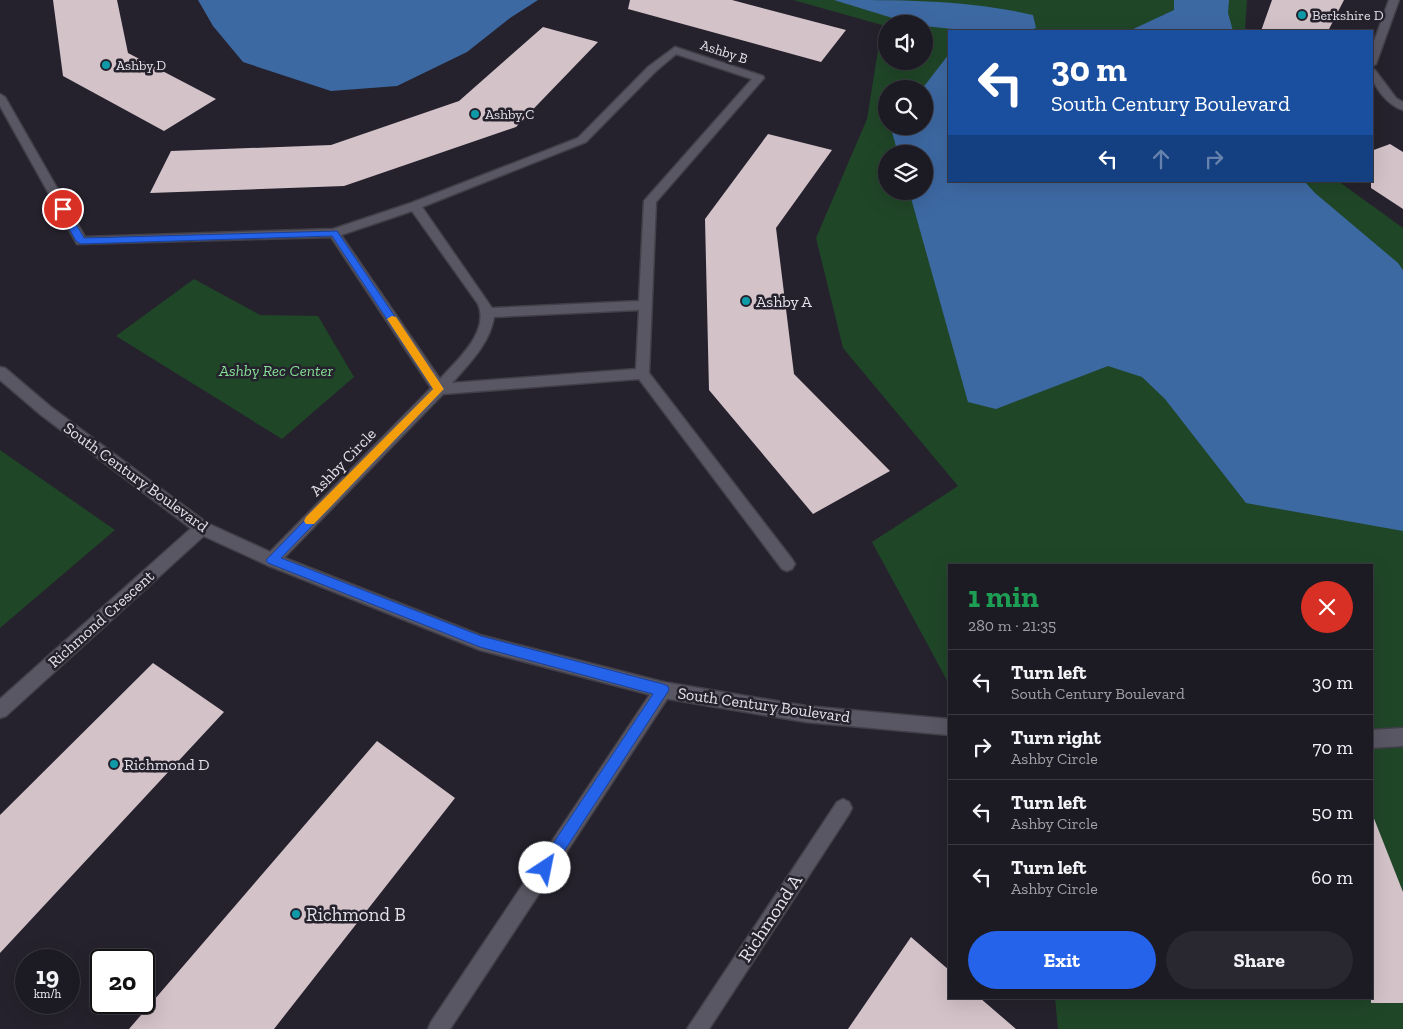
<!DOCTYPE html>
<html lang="en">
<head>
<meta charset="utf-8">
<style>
  body { margin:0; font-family:"Zilla Slab",serif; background:#29272f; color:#f1f3f6; height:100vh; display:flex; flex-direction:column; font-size:19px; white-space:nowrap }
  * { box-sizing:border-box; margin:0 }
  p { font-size:16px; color:#a0a1a5 }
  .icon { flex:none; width:28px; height:28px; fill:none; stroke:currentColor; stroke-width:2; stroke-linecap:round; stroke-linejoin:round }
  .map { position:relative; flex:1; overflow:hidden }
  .sheet { position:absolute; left:948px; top:564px; width:425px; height:435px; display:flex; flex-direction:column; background:#1c1a22; border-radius:0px; box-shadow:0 5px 20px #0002,0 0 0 1px #3a3840 }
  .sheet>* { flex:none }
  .guide { position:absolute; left:948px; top:30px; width:425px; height:152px; border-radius:0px; box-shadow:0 5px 20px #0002,0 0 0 1px #3a3840; background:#1a4fa0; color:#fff; overflow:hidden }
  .tools { position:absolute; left:878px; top:15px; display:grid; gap:10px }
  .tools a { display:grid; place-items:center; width:55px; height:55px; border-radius:50%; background:#1c1a22; box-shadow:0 5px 20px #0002,0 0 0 1px #3a3840; font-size:25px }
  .speed { position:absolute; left:15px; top:949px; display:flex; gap:10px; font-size:25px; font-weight:700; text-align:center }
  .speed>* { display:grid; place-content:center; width:65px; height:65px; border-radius:50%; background:#1c1a22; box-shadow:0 5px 20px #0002,0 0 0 1px #3a3840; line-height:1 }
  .speed small { font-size:12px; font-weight:400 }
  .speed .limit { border:2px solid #111; border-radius:8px; background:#fff; color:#111 }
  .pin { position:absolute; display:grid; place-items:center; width:42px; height:42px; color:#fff; margin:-21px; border:2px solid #fff; border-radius:50%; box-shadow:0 1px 5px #0007 }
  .me { position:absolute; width:55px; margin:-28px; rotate:34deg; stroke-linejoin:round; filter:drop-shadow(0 0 4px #0008) }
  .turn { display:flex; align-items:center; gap:18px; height:105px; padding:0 20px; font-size:22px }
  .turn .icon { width:65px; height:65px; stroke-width:2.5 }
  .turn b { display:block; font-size:35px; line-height:42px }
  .lanes { display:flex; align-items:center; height:48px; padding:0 20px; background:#0003; justify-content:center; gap:25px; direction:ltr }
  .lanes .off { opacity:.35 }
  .round { display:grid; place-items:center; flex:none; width:52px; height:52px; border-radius:26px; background:#29272f }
  .headline { display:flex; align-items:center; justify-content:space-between; height:85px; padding:0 20px }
  h1 { font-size:30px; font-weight:800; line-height:38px; color:#1e9e55 }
  .primary-button { display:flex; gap:10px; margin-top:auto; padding:10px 20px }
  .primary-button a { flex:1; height:58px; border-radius:30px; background:#2563eb; color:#fff; font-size:20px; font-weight:800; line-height:58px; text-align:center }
  .primary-button a+a { background:#29272f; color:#f1f3f6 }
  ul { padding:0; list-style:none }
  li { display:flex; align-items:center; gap:15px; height:65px; padding:0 20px; border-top:1px solid #3a3840 }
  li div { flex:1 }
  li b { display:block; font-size:19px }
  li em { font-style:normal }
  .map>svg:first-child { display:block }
</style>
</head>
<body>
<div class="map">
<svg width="1403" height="1029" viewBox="0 0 1403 1029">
  <rect width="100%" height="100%" fill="#25222d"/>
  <path fill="#204628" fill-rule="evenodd" d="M 793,0 L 1247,0 L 1245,31 L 949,31 L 949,181 L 1338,181 L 1403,228 L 1403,1029 L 1058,1029 L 1055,998 L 1371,998 L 1371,565 L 949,565 L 949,684 L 872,542 L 958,486 L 843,348 L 816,238 L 867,119 L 882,25 ZM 886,24 L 924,24 L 924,61 L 886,61 ZM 886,89 L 924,89 L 924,126 L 886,126 ZM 886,154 L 924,154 L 924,191 L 886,191 Z
    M 194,279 L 260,315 L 318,316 L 354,377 L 282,439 L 116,336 Z
    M 0,450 L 115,530 L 0,628 Z"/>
  <path fill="#3d69a3" d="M 198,0 L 538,0 L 510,18 L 467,52 L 397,86 L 331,91 L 243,62 L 213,26 Z
    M 834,0 C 900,0 969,0 1033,15 L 1036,28 L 1029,31 L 972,31 L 924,26 L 924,24 L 912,24 Z
    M 1174,0 L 1229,0 L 1228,13 L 1233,31 L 1129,31 L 1174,10 Z
    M 949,54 L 949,181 L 1304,181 L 1315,193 L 1398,263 L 1403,270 L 1403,531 L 1246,503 L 1165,399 L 1142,377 L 1108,366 L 996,409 L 968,402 L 909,191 L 924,191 L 924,154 L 898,154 L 891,128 L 893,126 L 924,126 L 924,89 L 922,89 Z"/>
  <path fill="#d3c2c8" d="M 53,0 L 117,0 L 128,53 L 216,99 L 164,131 L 63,76 Z
    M 630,0 L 732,0 L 846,30 L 821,62 L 628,9 Z
    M 1272,0 L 1344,0 L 1328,31 L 1261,31 Z
    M 543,27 L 598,42 L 516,127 L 344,186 L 150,193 L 171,151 L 331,145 L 459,101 Z
    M 768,134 L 832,150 L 776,228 L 794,374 L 890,471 L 813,514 L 709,390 L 705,219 Z
    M 1390,144 L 1403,152 L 1403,209 L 1371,188 L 1371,151 Z
    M 153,663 L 224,712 L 0,953 L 0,815 Z
    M 377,741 L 455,798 L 274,1029 L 129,1029 Z
    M 1373,816 L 1403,892 L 1403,1003 L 1371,1003 L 1371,817 Z
    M 911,937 L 949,970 L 949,998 L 980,998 L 1016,1029 L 848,1029 Z"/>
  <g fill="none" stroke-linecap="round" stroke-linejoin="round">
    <defs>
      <path id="service" d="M 1389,0 L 1399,0 L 1376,64 L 1371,67 L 1371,50 Z
        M 675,47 L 763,76 L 764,78 L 656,202 L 649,373 L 792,559 L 795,564 L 792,569 L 787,571 L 782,569 L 639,379 L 443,394 L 277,565 L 272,567 L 267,565 L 264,560 L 267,555 L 431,388 L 331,237 L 77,244 L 0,106 L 0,94 L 5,97 L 85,237 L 333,229 L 411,203 L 578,138 L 648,67 ZM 676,54 L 752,79 L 644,201 L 639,301 L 492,308 L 422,207 L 586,142 L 656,71 ZM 412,211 L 478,304 C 490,332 457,360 440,379 L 341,235 ZM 639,310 L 636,369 L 452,383 C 469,364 490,343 494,317 Z
        M 1371,69 L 1375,70 L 1396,98 L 1403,102 L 1403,110 C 1387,105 1371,85 1371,69 Z
        M 202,522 L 207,523 L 210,528 L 207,533 L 6,716 L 0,718 L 0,699 L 197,523 Z
        M 663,682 L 669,684 L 671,690 L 669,696 L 450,1029 L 428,1029 L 431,1022 L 657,684 Z
        M 843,799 L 849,802 L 852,808 L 849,814 L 709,1029 L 687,1029 L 837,802 Z"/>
      <path id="minor" d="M 0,367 L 5,368 L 51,407 L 207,523 L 277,555 L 480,635 L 663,682 L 806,706 L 949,719 L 949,735 L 806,722 L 663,698 L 480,650 L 267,565 L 197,533 L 41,415 L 0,380 Z
        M 1403,728 L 1403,746 L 1371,748 L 1371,730 Z"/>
    </defs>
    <use href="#service" stroke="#413f48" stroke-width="3"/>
    <use href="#minor" stroke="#413f48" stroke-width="3"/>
    <use href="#service" fill="#5a5764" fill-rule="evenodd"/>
    <use href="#minor" fill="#5a5764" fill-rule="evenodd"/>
  </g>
  <path fill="#2563eb" stroke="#184099" d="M 60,207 L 66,207 L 84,238 L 337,231 L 444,389 L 281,558 L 481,636 L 663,684 L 668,686 L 669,690 L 550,873 L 545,875 L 540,873 L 538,868 L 540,863 L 653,694 L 480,647 L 268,563 L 266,560 L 433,389 L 332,236 L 81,244 L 76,241 L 58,209 Z"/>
  <path fill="#f59e0b" d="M 392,316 L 396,317 L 444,389 L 314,524 L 306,524 L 304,521 L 306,517 L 433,389 L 387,319 Z"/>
  <g fill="#0f9aa8" stroke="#25222d" stroke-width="2">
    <circle cx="1302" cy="15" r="5"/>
    <circle cx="106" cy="65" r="5"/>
    <circle cx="475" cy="114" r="5"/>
    <circle cx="746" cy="301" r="5"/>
    <circle cx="114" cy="764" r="5"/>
    <circle cx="296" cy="914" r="5"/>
  </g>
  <g text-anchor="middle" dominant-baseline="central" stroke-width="5" stroke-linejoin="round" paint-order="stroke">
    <g font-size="14" fill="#e4e2ea" stroke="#25222d" text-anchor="start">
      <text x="1312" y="15">Berkshire D</text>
      <text x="116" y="65">Ashby D</text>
      <text x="485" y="114">Ashby C</text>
    </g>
    <g font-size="14" fill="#e4e2ea" stroke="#25222d">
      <text transform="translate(724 52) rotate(18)">Ashby B</text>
    </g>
    <g font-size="16" fill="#e4e2ea" stroke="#25222d" text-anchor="start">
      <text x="756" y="301">Ashby A</text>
      <text x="124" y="764">Richmond D</text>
    </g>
    <g font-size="16" font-style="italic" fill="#84de94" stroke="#25222d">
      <text x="276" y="370">Ashby Rec Center</text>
    </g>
    <g font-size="16" fill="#e4e2ea" stroke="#25222d">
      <text transform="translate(343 462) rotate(-46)">Ashby Circle</text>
      <text transform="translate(136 477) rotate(36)">South Century Boulevard</text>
      <text transform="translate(101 619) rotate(-42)">Richmond Crescent</text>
      <text transform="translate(764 705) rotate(8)">South Century Boulevard</text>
    </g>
    <g font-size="19" fill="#e4e2ea" stroke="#25222d" text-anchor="start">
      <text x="306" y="914">Richmond B</text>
    </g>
    <g font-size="19" fill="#e4e2ea" stroke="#25222d">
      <text transform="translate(770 918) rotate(-57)">Richmond A</text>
    </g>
  </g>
</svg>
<div class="tools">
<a><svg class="icon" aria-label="sound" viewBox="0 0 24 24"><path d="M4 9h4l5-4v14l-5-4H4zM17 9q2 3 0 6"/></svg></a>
<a><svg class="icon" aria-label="search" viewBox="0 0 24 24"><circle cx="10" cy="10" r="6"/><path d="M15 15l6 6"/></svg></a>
<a><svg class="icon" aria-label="layers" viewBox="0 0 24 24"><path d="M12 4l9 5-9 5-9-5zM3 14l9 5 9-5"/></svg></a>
</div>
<div class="speed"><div>19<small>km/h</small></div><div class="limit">20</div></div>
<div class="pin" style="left:63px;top:209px;background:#d93025"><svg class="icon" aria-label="arrive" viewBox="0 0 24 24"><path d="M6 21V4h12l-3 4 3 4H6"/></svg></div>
<svg class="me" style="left:545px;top:868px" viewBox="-20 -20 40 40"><circle r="19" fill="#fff"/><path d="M0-13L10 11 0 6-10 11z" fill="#2563eb"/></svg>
<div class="guide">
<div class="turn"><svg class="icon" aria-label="left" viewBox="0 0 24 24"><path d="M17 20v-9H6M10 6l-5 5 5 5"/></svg><div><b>30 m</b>South Century Boulevard</div></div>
<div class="lanes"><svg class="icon" aria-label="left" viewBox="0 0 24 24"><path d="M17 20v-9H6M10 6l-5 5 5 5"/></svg><svg class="icon off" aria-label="ahead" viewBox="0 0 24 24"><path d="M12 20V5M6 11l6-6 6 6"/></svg><svg class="icon off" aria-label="right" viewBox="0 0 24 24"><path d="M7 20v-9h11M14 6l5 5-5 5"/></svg></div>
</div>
<section class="sheet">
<div class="headline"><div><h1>1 min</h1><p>280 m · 21:35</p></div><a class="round" style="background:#d93025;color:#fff"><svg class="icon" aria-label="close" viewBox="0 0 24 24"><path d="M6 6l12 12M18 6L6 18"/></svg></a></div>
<ul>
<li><svg class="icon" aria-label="left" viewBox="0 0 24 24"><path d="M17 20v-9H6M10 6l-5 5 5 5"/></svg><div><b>Turn left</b><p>South Century Boulevard</p></div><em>30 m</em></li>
<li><svg class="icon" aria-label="right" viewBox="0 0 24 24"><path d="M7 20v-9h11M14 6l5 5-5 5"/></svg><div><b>Turn right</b><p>Ashby Circle</p></div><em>70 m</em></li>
<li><svg class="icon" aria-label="left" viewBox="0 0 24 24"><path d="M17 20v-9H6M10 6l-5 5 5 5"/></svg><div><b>Turn left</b><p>Ashby Circle</p></div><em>50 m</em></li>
<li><svg class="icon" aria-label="left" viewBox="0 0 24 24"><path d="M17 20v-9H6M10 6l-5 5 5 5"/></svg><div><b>Turn left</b><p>Ashby Circle</p></div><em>60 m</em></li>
</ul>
<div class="primary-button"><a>Exit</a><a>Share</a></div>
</section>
</div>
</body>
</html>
